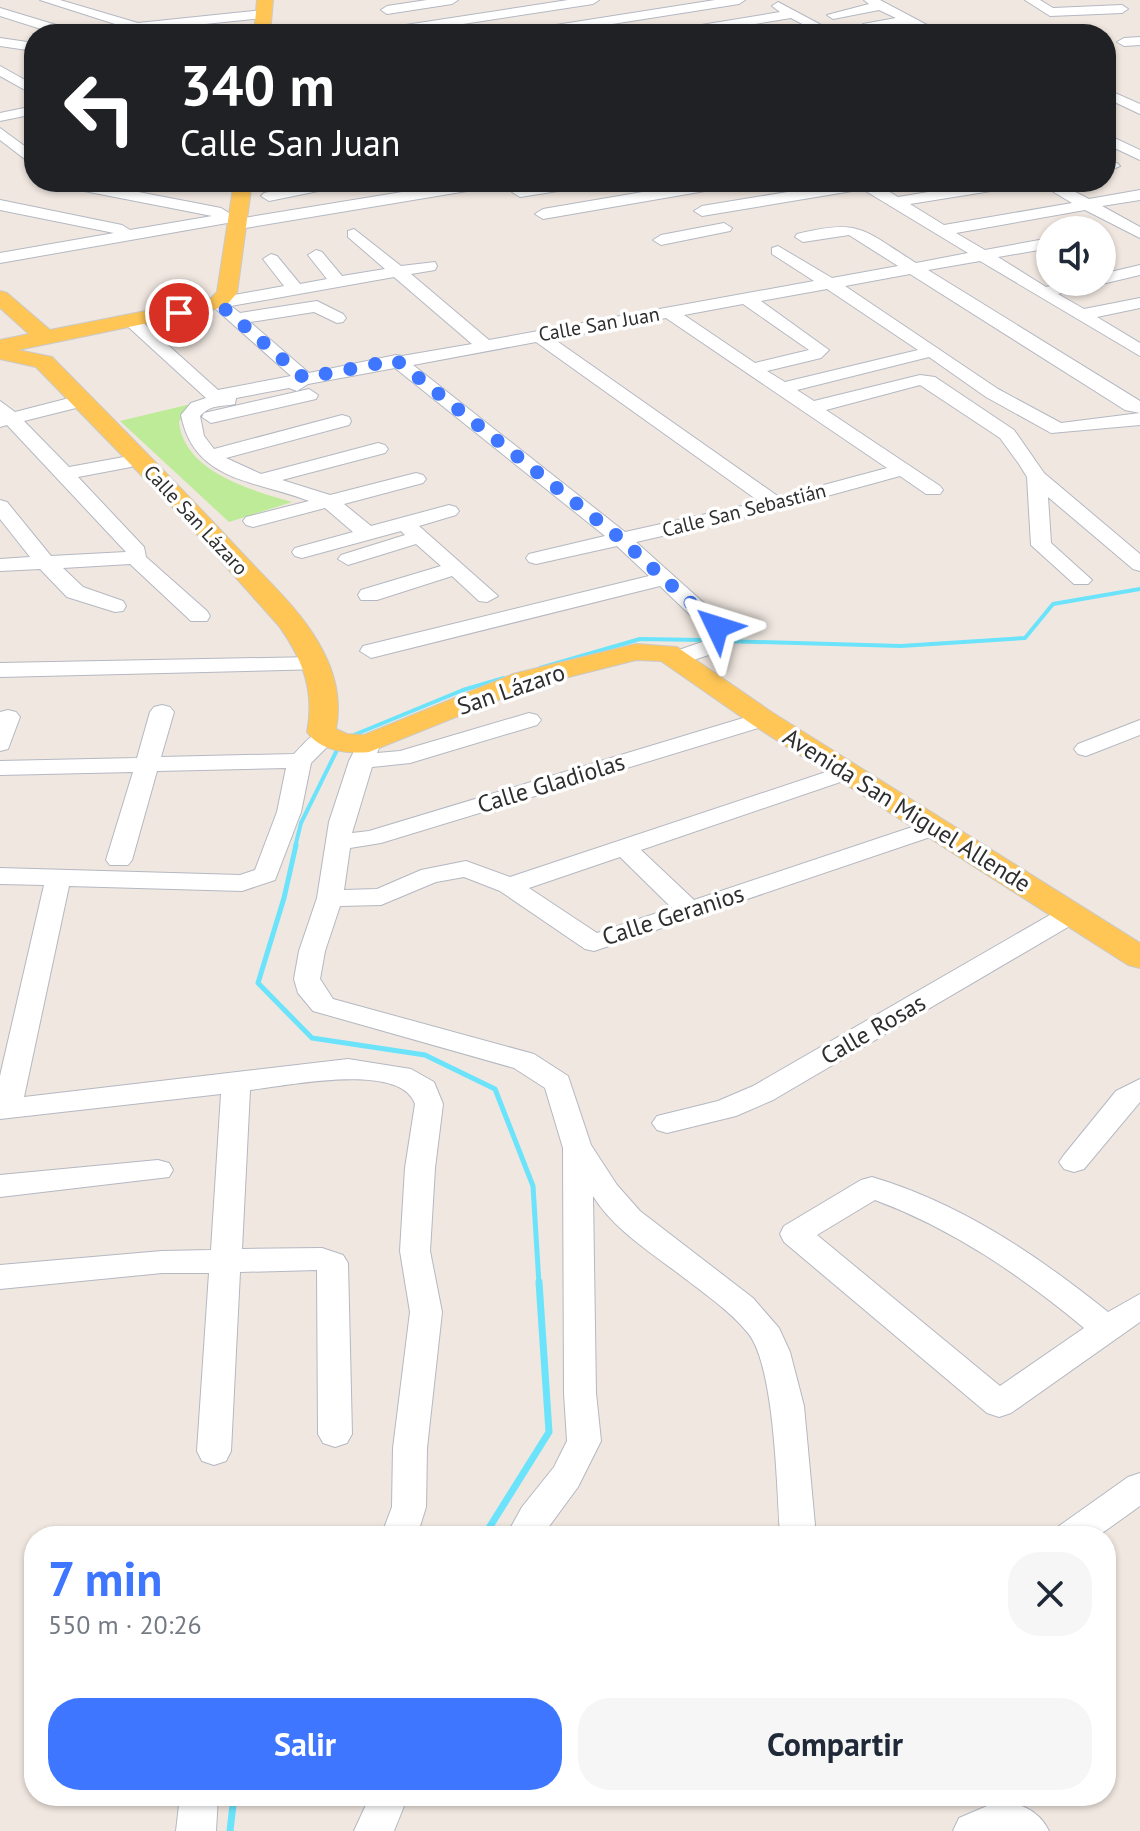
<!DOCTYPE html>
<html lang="es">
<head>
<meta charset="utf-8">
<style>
  body { margin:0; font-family:"PT Sans",sans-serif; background:#f6f6f7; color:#1f2937; height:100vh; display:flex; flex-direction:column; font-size:30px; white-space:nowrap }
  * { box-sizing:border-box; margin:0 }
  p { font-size:26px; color:#747a83 }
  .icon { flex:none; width:44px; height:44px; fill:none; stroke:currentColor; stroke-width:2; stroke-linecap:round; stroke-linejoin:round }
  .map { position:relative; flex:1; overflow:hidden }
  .sheet { position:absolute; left:24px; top:1526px; width:1092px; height:280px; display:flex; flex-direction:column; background:#fff; border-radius:32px; box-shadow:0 2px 6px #0004 }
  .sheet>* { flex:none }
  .top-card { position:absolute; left:24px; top:24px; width:1092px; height:168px; border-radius:32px; box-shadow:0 2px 6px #0004; background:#202124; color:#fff; overflow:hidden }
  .controls { position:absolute; left:1036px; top:216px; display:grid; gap:16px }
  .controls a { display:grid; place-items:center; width:80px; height:80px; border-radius:50%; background:#fff; box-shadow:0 2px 6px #0004; font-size:40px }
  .pin { position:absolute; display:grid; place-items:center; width:68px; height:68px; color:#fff; margin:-34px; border:4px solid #fff; border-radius:50%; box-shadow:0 2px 8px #0007 }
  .me { position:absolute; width:88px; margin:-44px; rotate:311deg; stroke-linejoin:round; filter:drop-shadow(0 0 6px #0008) }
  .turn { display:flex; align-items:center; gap:28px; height:168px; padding:0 24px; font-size:36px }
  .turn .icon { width:104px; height:104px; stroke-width:2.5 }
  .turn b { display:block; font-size:56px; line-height:68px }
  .round { display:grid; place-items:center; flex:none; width:84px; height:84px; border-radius:32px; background:#f6f6f7 }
  .headline { display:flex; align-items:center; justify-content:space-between; height:136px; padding:0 24px }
  h1 { font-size:48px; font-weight:800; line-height:60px; color:#3e76ff }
  .button { display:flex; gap:16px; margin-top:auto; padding:16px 24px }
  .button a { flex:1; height:92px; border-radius:32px; background:#3e76ff; color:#fff; font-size:32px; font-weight:800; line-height:92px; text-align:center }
  .button a+a { background:#f6f6f7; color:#1f2937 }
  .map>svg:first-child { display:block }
</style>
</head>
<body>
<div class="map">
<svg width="1140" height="1831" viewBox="0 0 1140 1831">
  <rect width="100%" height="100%" fill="#f0e7e0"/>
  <path fill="#bdeb98" d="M 191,404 L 179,422 C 184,472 251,490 292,502 L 229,522 L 120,421 Z"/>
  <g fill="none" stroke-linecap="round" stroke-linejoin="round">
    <path stroke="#6ae3fb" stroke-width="4" d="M 723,641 L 901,646 L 1025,638 L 1053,604 L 1140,589
      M 540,668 L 640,639 L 703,640
      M 349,737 L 463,690 L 504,678
      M 295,847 L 301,823 L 337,750"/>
    <path stroke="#6ae3fb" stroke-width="5" d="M 296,845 L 284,898 L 258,983 L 312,1038 L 425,1055 L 495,1089 L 533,1186 L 539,1284"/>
    <path stroke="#6ae3fb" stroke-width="7" d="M 484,1536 L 549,1432 L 539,1282
      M 230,1831 L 234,1796"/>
    <defs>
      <path id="minor" d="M 40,0 L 60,0 L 138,23 L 264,10 L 270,14 L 264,18 L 137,31 Z
        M 427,0 L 458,0 L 452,4 L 387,14 L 381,10 L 387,6 Z
        M 568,0 L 599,0 L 593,4 L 398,34 L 366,34 L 373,30 Z
        M 715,0 L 745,0 L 739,4 L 549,34 L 517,34 L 524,30 Z
        M 864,0 L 880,0 L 944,34 L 927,34 L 907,24 L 863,30 L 863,24 L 896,18 L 879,10 L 833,19 L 827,15 L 869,4 Z
        M 1025,0 L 1040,0 L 1053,8 L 1122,5 L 1128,9 L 1122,13 L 1050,16 Z
        M 778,2 L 838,34 L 821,34 L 791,18 L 695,34 L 664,34 L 671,30 L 780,12 L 772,6 Z
        M 0,8 L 76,31 L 78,34 L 57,34 L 0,16 Z
        M 1140,37 L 1140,45 L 1124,46 L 1117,42 L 1124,38 Z
        M 0,38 L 34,43 L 34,51 L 0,46 Z
        M 0,66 L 34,85 L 34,95 L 0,76 Z
        M 1106,89 L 1140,104 L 1140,114 L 1106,98 Z
        M 34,106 L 34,114 L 0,121 L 0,113 Z
        M 0,128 L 34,153 L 34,166 L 0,140 Z
        M 1106,134 L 1140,150 L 1140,160 L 1106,144 Z
        M 1106,162 L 1117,163 L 1120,166 L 1106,172 Z
        M 56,182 L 87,182 L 221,208 L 229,213 L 244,213 L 244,218 L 463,182 L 499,182 L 491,187 L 239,229 L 233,227 L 233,222 L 0,263 L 0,253 L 114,233 L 0,210 L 0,200 L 122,225 L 130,230 L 212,216 L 64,187 Z
        M 315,182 L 346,182 L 338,187 L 269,201 L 261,196 L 264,193 Z
        M 554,182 L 591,182 L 583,187 L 520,197 L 512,192 L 520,187 Z
        M 701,182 L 736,182 L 728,187 L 543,219 L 535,214 L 543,209 Z
        M 848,182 L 873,182 L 898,197 L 989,182 L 1024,182 L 1016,187 L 910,204 L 944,225 L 1072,203 L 1037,182 L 1056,182 L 1089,199 L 1140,190 L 1140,200 L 1102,206 L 1140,227 L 1140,238 L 1085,210 L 956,233 L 985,250 L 1050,238 L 1050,248 L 998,257 L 1046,287 L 1066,282 L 1102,282 L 1102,274 L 1140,265 L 1140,275 L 1102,284 L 1096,282 L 1058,294 L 1084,309 L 1140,298 L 1140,308 L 1097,317 L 1140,343 L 1140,356 L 980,261 L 928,270 L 1140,401 L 1140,413 L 1125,410 L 910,274 L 845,286 L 998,389 L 1061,423 L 1140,413 L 1140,425 L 1051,433 L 986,397 L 929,357 L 797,390 L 814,401 L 920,375 L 935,377 L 1014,430 L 1044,473 L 1140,554 L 1140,571 L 1133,569 L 1048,497 L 1051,543 L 1092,580 L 1088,584 L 1074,584 L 1031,545 L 1027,477 L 1019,464 L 1000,438 L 920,385 L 826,410 L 940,486 L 943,490 L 940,494 L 926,494 L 900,476 L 776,510 L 636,542 L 725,622 L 732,634 L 721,651 L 678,665 L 670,663 L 667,658 L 670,653 L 705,641 L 710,634 L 660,586 L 371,658 L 360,651 L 363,646 L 649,576 L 617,546 L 536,564 L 529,562 L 526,558 L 529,554 L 605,536 L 395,368 L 308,384 L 297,391 L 289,388 L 236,398 L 235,404 C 221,407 211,404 200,416 L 204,436 L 214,449 L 342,415 L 349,417 L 351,421 L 349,425 L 226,458 L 261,474 L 378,443 L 385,445 L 388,449 L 385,453 L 282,480 L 330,495 L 416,473 L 423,475 L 426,479 L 423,483 L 344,504 L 371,526 L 449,505 L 456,507 L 459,511 L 456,515 L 419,526 L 498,596 L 487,602 L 479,601 L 452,576 L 377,600 L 361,600 L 358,595 L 361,590 L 441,566 L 416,544 L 348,565 L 338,559 L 341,555 L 405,535 L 401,531 L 302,558 L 295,556 L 292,552 L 295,548 L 353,532 L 325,508 L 253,527 L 246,525 L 243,521 L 246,517 L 309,501 C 255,480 194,482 181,415 L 191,403 L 206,398 L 124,323 L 133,318 L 139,319 L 218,390 L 291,376 L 209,303 L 218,298 L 284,286 L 263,259 L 271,254 L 277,256 L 300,284 L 327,279 L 308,255 L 316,250 L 322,252 L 342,276 L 385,269 L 348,237 L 348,231 L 354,229 L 401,266 L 435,262 L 437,266 L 435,270 L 411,274 L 489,340 L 814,281 L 772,254 L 772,248 L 778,246 L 832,278 L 898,266 L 849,235 L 803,242 L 795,237 L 797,234 C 861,218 863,230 916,263 L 968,253 L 859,187 L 852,191 L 702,216 L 694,211 L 702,206 ZM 394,277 L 472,344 L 402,356 L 396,355 L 309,373 L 250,322 L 314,312 L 337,323 L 343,322 L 346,318 L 343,314 L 317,301 L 240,313 L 231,306 ZM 827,289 L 918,350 L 785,382 L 767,371 L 821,358 L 829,350 L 761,301 ZM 743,304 L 809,350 L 755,363 L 684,315 ZM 666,318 L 887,468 L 779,497 L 554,339 ZM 536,342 L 760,502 L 625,532 L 413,365 Z
        M 724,223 L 732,228 L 730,231 L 661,245 L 653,240 L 661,235 Z
        M 309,389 L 318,395 L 316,399 L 211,423 L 202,417 L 204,413 Z
        M 81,395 L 88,397 L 90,401 L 88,405 L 24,421 L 69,467 L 124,457 L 131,459 L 134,463 L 131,467 L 78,477 L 144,547 L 146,557 L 207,611 L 210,616 L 207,621 L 191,621 L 130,564 L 63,568 L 83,587 L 123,601 L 126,606 L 123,611 L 115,612 L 67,597 L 40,569 L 0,571 L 0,559 L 30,557 L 0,519 L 0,500 L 7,502 L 51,556 L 126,552 L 7,425 L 0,427 L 0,401 L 15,412 Z
        M 314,657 L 325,664 L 322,669 L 0,677 L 0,663 Z
        M 162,705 L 170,707 L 174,712 L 161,757 L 294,754 C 306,742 316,727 334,731 L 338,736 L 311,763 L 301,812 L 275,880 L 242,891 L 69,886 L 24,1097 L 348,1059 L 411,1069 L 434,1082 L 443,1104 L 435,1168 L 430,1251 L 442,1312 L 427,1448 L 426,1507 L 417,1536 L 381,1536 L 392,1507 L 393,1448 L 410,1312 L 400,1251 L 405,1168 L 415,1104 C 401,1061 285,1086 250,1090 L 242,1249 L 322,1248 L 343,1255 L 348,1263 L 352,1434 L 347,1443 L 335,1447 L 323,1443 L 318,1434 L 317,1270 L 240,1272 L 231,1451 L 226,1461 L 214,1465 L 202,1461 L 197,1451 L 209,1273 L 162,1273 L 0,1289 L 0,1265 L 162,1251 L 211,1250 L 221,1094 L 0,1119 L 0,1076 L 44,885 L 0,884 L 0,868 L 240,875 L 255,870 L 277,812 L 286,768 L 157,771 L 132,860 L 128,865 L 110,865 L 106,860 L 133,772 L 0,775 L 0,761 L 137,758 L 150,712 L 154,707 Z
        M 8,710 L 16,712 L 20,717 L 8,749 L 0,751 L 0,712 Z
        M 763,712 L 771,714 L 775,719 L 771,724 L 381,843 L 350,848 L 344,890 L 377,889 L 421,870 L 466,861 L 510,877 L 847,765 L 855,767 L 859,772 L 855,777 L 641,850 L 694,900 L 927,822 L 945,822 L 948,827 L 945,832 L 594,951 L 585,949 L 500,891 L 464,877 L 436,882 L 381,905 L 340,906 L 325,951 L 320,979 L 333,999 L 534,1054 L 568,1076 L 591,1145 L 617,1185 L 640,1211 L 753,1298 L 779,1328 L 790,1352 L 804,1406 L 816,1536 L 780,1536 C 777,1490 775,1366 748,1333 C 730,1311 705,1294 683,1277 C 652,1253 614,1230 593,1196 L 596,1393 L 601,1441 L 578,1487 L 542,1536 L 506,1536 L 522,1507 L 554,1467 L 567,1441 L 564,1393 L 563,1148 L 545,1088 L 514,1068 L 313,1011 L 298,993 L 294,979 L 299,951 L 317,898 L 329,822 L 349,761 L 361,738 L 377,738 L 381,743 L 377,753 L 400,751 L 529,713 L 537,715 L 541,720 L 537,725 L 410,763 L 372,767 L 352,833 L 369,831 ZM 620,857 L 672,908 L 597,933 L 529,888 Z
        M 1140,720 L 1140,735 L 1086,756 L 1078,754 L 1074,749 L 1078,744 Z
        M 1071,906 L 1080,908 L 1084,914 L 1080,920 L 773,1100 L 736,1116 L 667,1133 L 657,1130 L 652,1123 L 657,1116 L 718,1101 L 753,1086 L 1062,908 Z
        M 1140,1079 L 1140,1102 L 1084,1169 L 1074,1172 L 1064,1169 L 1059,1162 L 1064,1155 L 1116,1091 Z
        M 158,1160 L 169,1163 L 173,1170 L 169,1177 L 0,1197 L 0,1175 Z
        M 872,1177 C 960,1203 1037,1255 1108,1312 L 1140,1294 L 1140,1322 L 1011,1413 L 999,1417 L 987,1413 L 784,1242 L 780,1234 L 784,1226 L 861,1180 ZM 875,1200 C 953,1229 1020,1275 1084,1328 L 1000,1386 L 817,1235 Z
        M 1140,1473 L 1140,1506 L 1098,1536 L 1053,1536 L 1059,1526 L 1128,1477 Z
        M 180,1796 L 218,1796 L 216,1831 L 176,1831 Z
        M 370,1796 L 408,1796 L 394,1831 L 354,1831 Z
        M 994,1803 C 1017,1800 1039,1810 1049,1831 L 953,1831 L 959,1818 Z"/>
      <path id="major" d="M 257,0 L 273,0 L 270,34 L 254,34 Z
        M 234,182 L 252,182 L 237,293 L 225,307 L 18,350 L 52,357 C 116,422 181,487 243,554 C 269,582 299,609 318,642 C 334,669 342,698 336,729 L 347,734 L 364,735 L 513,674 L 636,644 L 677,647 L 773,713 L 1140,943 L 1140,968 L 1128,965 L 753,725 L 661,661 L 636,660 L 533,686 L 369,752 C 348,754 320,751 307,732 C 315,691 303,660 279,626 L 179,514 L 36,367 L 0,359 L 0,340 L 29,334 L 0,308 L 0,291 L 7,293 L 50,330 L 211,298 L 217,292 Z"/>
    </defs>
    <use href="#minor" stroke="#b4b8c2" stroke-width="2"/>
    <use href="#major" stroke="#c9c9c9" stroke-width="2"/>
    <use href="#minor" fill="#fff" fill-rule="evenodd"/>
    <use href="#major" fill="#ffc656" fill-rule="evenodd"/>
  </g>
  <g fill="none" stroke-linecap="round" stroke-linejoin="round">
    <path stroke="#3e76ff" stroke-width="14" stroke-dasharray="0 25.2" d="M 179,313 L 218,303 L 304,378 L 396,360 L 621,539 L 717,627"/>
  </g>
  <g text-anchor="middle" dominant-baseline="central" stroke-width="7" stroke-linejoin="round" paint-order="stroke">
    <g font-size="20" fill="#2e2e2e" stroke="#fff">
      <text transform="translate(599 324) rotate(-10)">Calle San Juan</text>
      <text transform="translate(744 510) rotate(-14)">Calle San Sebastián</text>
      <text transform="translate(196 520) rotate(47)">Calle San Lázaro</text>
    </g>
    <g font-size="24" fill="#2e2e2e" stroke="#fff">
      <text transform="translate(511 689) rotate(-19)">San Lázaro</text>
      <text transform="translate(551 783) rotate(-17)">Calle Gladiolas</text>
      <text transform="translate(907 810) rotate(32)">Avenida San Miguel Allende</text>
      <text transform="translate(673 915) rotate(-18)">Calle Geranios</text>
      <text transform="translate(873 1029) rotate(-30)">Calle Rosas</text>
    </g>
  </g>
</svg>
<div class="controls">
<a><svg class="icon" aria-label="sound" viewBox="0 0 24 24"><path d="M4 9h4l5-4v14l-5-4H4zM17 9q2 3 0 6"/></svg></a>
</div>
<div class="pin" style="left:179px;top:313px;background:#d93025"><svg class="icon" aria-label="arrive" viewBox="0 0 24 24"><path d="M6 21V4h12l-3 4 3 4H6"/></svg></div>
<svg class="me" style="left:717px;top:627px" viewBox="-20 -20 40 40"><path d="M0-17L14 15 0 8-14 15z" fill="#3e76ff" stroke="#fff" stroke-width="4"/></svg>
<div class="top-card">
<div class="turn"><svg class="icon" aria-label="left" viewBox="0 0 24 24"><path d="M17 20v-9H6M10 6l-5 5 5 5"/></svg><div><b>340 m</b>Calle San Juan</div></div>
</div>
<section class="sheet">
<div class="headline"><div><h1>7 min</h1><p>550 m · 20:26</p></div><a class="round"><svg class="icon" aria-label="close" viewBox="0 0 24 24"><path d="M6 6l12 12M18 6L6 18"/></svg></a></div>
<div class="button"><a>Salir</a><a>Compartir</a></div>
</section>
</div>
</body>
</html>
